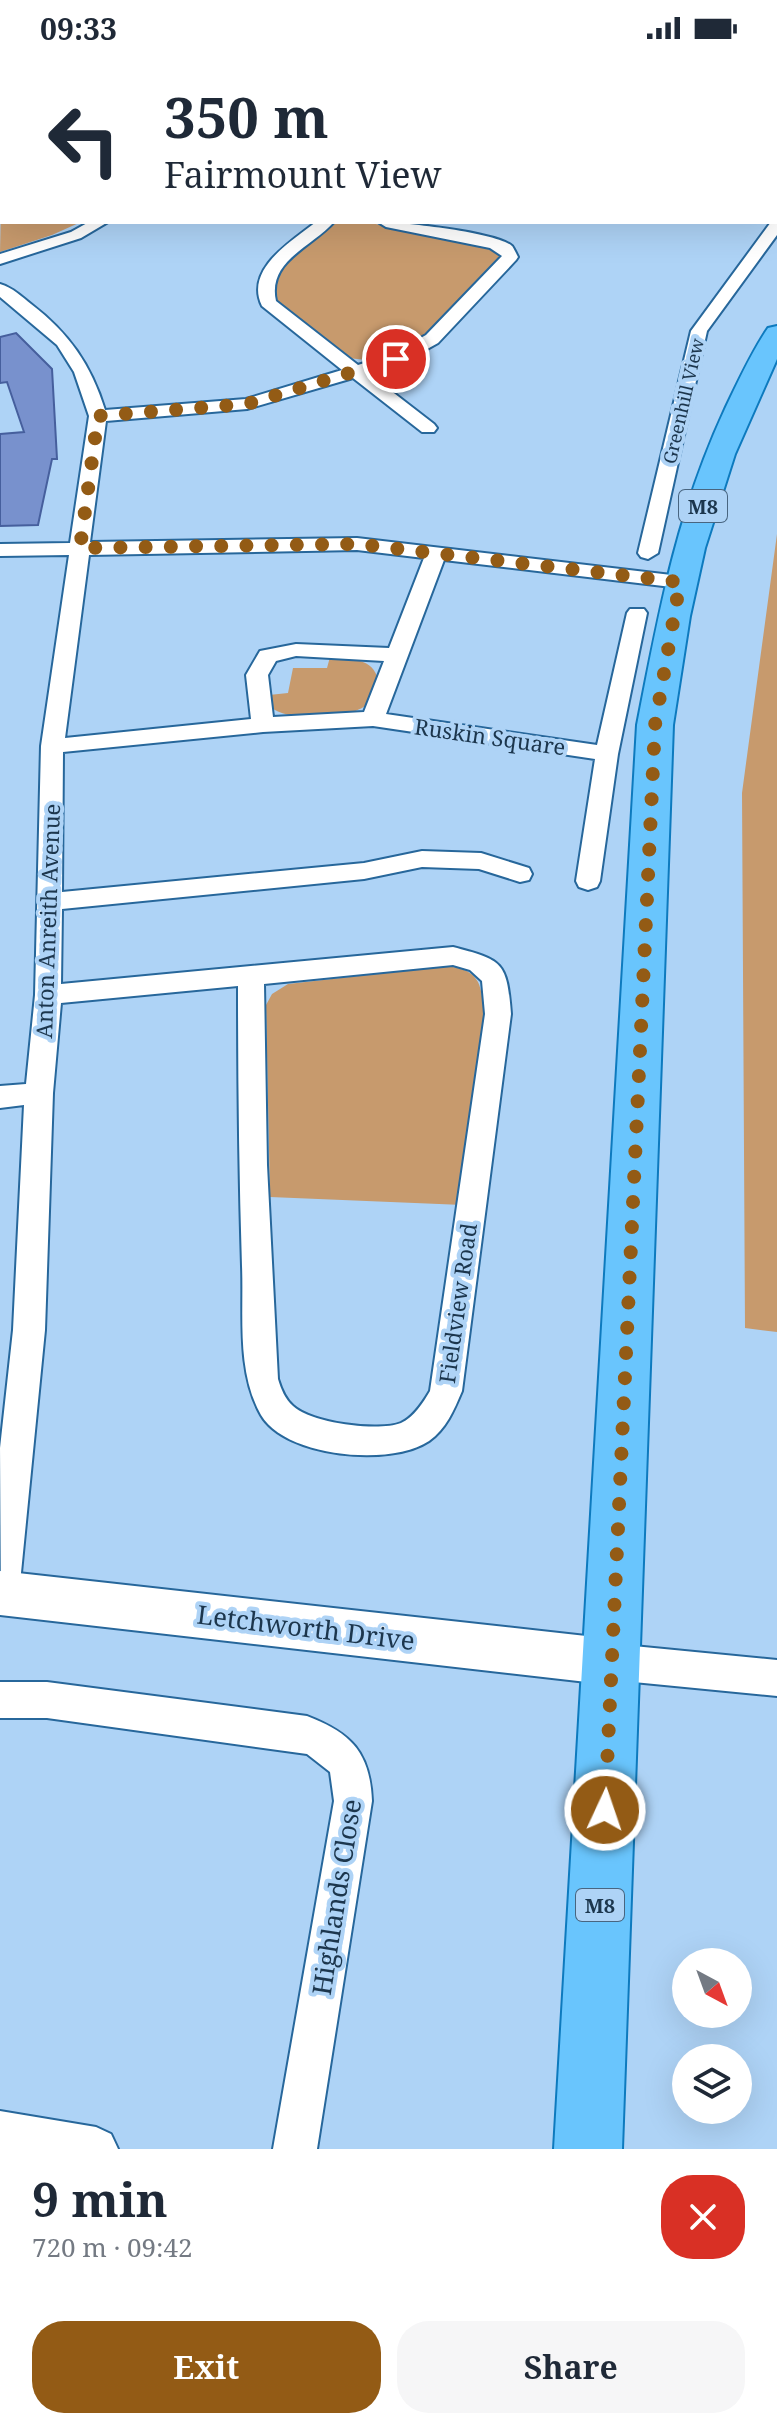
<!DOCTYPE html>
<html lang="en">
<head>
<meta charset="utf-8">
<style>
  body { margin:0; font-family:"Noto Serif",serif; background:#f6f6f7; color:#1f2937; height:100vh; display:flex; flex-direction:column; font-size:30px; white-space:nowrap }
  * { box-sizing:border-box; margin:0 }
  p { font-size:26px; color:#747a83 }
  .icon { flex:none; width:44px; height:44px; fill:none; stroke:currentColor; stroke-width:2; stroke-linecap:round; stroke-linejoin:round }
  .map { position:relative; height:2093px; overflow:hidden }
  .details { display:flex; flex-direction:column; background:#fff; flex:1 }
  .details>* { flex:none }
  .top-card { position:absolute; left:0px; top:0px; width:778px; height:168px; box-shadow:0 8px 32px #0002; background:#fff; color:#1f2937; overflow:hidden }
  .needle { width:52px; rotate:139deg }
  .controls { position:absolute; left:672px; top:1892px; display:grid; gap:16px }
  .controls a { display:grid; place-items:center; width:80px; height:80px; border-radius:50%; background:#fff; box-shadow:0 8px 32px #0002; font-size:40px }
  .pin { position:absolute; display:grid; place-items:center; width:68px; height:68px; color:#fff; margin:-34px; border:4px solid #fff; border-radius:50%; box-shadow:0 2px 8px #0007 }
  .me { position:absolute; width:88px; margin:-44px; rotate:3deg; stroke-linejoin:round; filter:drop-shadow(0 0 6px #0008) }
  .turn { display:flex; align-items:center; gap:28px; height:168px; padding:0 32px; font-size:36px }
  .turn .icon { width:104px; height:104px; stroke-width:2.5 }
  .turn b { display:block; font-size:56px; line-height:68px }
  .round { display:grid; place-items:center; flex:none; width:84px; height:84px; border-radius:32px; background:#f6f6f7 }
  .summary { display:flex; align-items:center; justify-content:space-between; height:136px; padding:0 32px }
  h1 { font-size:48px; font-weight:700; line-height:60px }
  .primary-button { display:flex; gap:16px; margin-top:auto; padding:16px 32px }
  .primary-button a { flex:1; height:92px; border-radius:32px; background:#935b15; color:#fff; font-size:32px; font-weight:700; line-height:92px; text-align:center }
  .primary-button a+a { background:#f6f6f7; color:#1f2937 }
  .status { display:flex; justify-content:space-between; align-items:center; height:56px; padding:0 40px; background:#fff; direction:ltr }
  .status svg { height:22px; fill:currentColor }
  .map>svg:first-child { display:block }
</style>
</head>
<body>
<div class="status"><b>09:33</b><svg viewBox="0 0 49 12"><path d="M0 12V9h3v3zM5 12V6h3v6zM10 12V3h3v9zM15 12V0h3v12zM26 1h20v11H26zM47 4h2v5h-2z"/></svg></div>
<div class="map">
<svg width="777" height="2093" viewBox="0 0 777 2093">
  <rect width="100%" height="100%" fill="#aed3f6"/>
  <path fill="#c79a6d" d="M 2,100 L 2,166 L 81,166 L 52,179 L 0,196 Z
    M 337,166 L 366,166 L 492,192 L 503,199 L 414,290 L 375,305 L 348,302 L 275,243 L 275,223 L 284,209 Z
    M 777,478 L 777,1276 L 745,1272 L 742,737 Z
    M 330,601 C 347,603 370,601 377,620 L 365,650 C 348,663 286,666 271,651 L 269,639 L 288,637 L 293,612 L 327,612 Z
    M 446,910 C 458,912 471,913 478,926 C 495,961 468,1104 463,1149 L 270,1141 L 266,949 L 272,938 L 288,928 Z"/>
  <path fill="#7891cd" stroke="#465f9d" stroke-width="2" d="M 16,277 L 52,313 L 57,403 L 52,403 L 38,469 L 0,470 L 0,378 L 24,376 L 7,326 L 0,327 L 0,281 Z"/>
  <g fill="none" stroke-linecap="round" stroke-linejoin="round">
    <defs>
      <path id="minor" d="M 246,0 L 269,0 L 270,2 L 247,2 Z
        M 657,0 L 669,0 L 669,2 L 657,2 Z
        M 2,18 L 2,26 L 0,27 L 0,19 Z
        M 776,139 L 777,139 L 777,147 L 776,147 Z
        M 777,163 L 777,179 L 707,275 L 658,497 L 648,503 L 641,501 L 638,497 L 691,275 L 771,166 Z
        M 89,166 L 108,166 L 81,182 L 0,208 L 0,198 L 71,176 Z
        M 316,166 L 334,166 C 312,191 267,205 276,245 L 358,309 L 390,299 L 426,279 L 502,200 L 490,192 L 386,171 L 378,166 C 401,166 496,176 512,190 C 513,191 517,199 518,201 L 516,204 L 438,287 L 402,307 L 368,317 L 434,368 L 437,372 L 434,376 L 422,376 L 353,322 L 247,353 L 106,365 L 90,486 L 357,482 L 680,520 L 690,526 L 680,532 L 444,504 L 386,658 L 597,689 L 627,557 L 630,553 L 644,553 L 647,557 L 618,698 L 600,825 L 597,831 L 588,834 L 579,831 L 576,825 L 595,703 L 373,670 L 263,676 L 63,696 L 62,836 L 364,807 L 422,795 L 481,797 L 529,812 L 532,818 L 529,824 L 520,826 L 479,813 L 422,811 L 364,823 L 62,853 L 61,928 L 453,891 C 503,904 507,906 511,958 L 462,1335 C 454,1354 446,1373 429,1385 C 391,1411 285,1401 261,1359 C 236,1315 244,1258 242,1210 C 239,1117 238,1024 238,930 L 61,947 L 53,1037 L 45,1274 L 19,1537 L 13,1549 L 1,1554 L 0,1392 L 13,1274 L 24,1049 L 0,1052 L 0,1030 L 26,1028 L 35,939 L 41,690 L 69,499 L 0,500 L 0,488 L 70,487 L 89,360 L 74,316 L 57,289 L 0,241 L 0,228 C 12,231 22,241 31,248 C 69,277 91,309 105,354 L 246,343 L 342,314 L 262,250 C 244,213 292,185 316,166 ZM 357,494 L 424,502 L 389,592 L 296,588 L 260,595 L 246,619 L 251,663 L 65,682 L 89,499 ZM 296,600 L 384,605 L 364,656 L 273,661 L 268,619 L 276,605 ZM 453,909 L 470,914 L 482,925 L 485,958 L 430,1335 C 423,1347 414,1361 401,1367 C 378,1376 311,1367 293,1350 C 285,1343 281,1333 278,1323 L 267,1109 L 264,928 Z
        M 613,1588 L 777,1604 L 777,1640 L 613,1624 L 600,1619 L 595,1606 L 600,1593 Z
        M 0,1626 L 47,1626 L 307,1660 C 351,1677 370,1696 372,1745 L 317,2093 L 273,2093 L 334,1745 L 330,1716 L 307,1698 L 47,1662 L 0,1662 Z
        M 0,2055 L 96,2071 L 111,2078 L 118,2093 L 0,2093 Z"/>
      <path id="tertiary" d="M 0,1515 L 613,1583 L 629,1590 L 636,1606 L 629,1622 L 613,1629 L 0,1559 Z"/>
      <path id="primary" d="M 777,270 L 777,303 L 735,398 L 705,492 L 690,560 L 673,669 L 622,2093 L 554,2093 L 637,669 C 659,556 676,459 725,353 C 738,326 751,297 768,272 Z"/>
    </defs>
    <use href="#minor" stroke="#27679b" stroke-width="4"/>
    <use href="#tertiary" stroke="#27679b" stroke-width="4"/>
    <use href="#primary" stroke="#0d7abe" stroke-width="4"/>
    <use href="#minor" fill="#fff" fill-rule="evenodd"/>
    <use href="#tertiary" fill="#fff" fill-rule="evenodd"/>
    <use href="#primary" fill="#69c5fd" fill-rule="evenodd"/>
  </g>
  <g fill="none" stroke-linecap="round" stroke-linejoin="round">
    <path stroke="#935b15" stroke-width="14" stroke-dasharray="0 25.2" d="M 396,303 L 247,348 L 98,360 L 80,492 L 357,488 L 680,526 L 655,669 L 605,1754"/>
  </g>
  <g text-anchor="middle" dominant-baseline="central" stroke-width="8" stroke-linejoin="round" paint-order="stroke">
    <g font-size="18" fill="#1c364d" stroke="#aed3f6">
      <text transform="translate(683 345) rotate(-77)">Greenhill View</text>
    </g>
    <g fill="#aed3f6" stroke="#486580" stroke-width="2">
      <rect x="679" y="434" width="48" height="32" rx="6"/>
      <rect x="576" y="1833" width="48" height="32" rx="6"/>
    </g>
    <g font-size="20" font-weight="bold" fill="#1c364d">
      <text x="703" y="450">M8</text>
      <text x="600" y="1849">M8</text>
    </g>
    <g font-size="22" fill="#1c364d" stroke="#aed3f6">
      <text transform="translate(490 680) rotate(8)">Ruskin Square</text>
      <text transform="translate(47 865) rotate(-88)">Anton Anreith Avenue</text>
      <text transform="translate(457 1247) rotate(-82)">Fieldview Road</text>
    </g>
    <g font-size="26" fill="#1c364d" stroke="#aed3f6">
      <text transform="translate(306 1571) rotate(7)">Letchworth Drive</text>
      <text transform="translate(336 1841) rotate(-81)">Highlands Close</text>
    </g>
  </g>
</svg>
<div class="controls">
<a><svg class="needle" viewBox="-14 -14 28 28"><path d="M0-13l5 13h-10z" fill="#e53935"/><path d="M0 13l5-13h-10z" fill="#747a83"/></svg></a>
<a><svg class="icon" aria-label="layers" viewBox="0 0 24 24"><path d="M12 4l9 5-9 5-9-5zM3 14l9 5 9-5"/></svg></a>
</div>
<div class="pin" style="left:396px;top:303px;background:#d93025"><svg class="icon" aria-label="arrive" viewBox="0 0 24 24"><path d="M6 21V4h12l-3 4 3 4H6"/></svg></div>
<svg class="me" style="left:605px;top:1754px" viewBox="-20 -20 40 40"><circle r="17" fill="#935b15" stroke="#fff" stroke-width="3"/><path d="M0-11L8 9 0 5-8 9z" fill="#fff"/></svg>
<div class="top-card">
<div class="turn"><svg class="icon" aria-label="left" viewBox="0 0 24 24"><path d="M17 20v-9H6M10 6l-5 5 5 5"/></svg><div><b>350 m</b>Fairmount View</div></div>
</div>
</div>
<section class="details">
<div class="summary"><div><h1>9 min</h1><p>720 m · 09:42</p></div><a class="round" style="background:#d93025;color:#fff"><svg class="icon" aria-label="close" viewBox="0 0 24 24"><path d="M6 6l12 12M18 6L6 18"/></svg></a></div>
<div class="primary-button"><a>Exit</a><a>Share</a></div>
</section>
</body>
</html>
